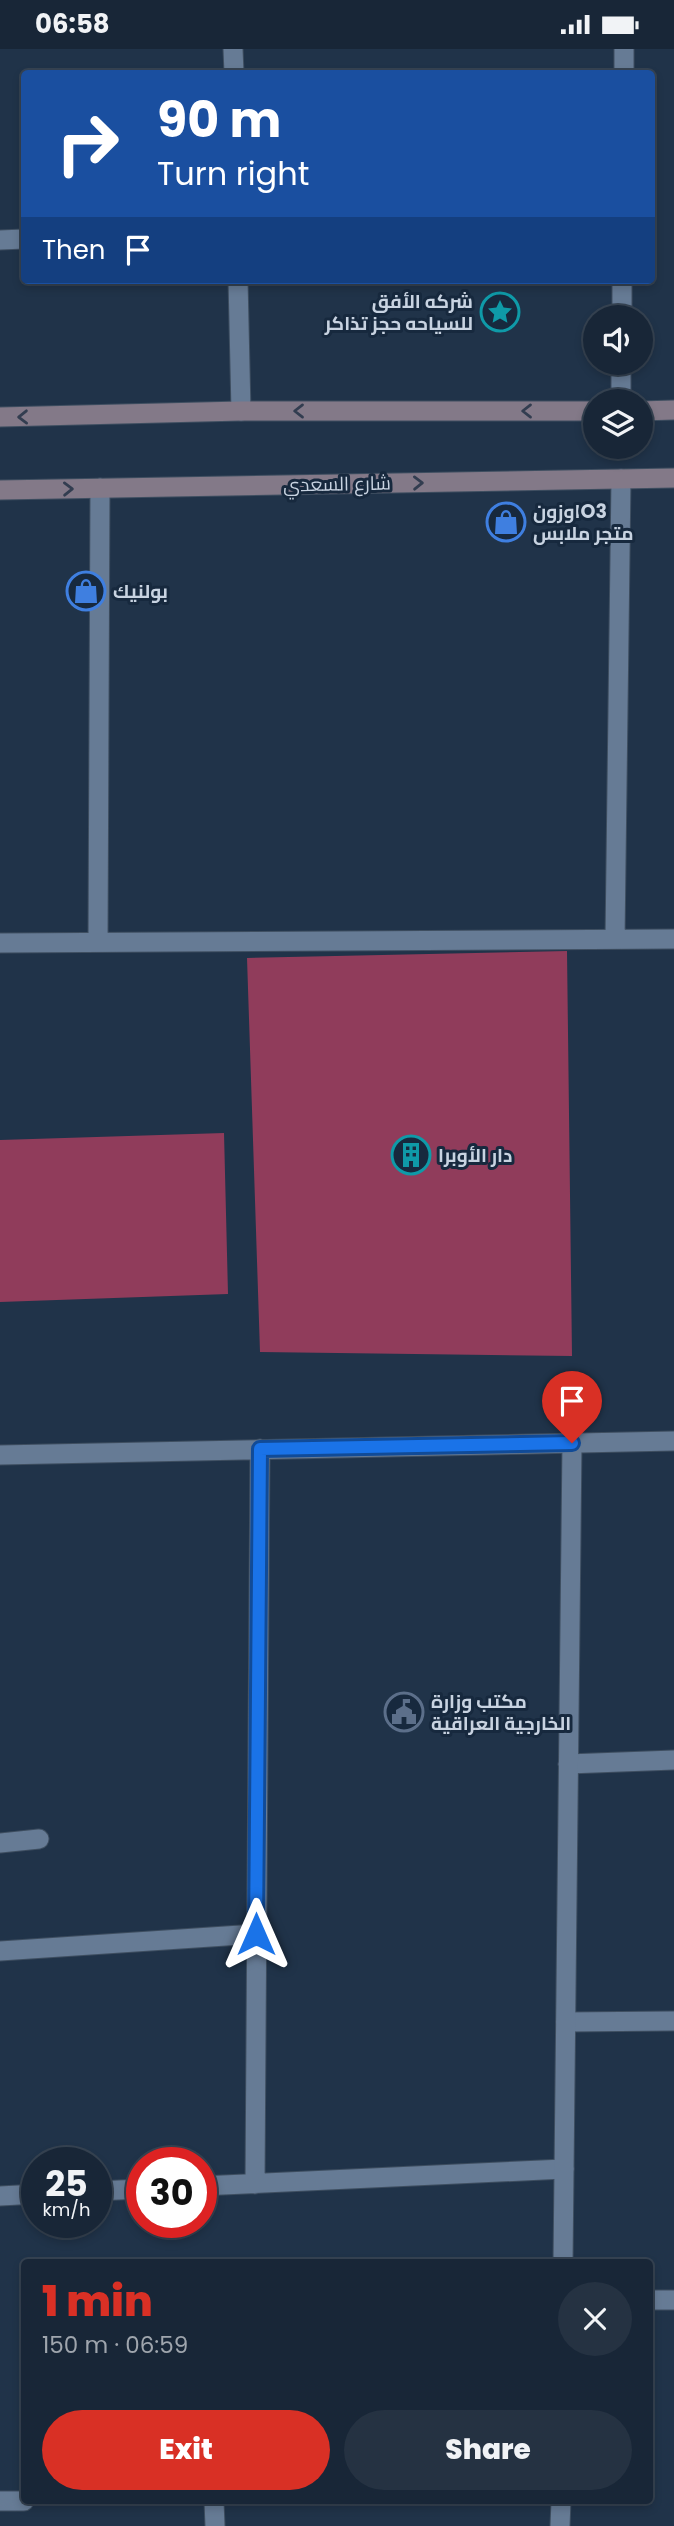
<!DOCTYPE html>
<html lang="en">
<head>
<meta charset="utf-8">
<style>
  body { margin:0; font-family:Poppins,Cairo,sans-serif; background:#253242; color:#f1f3f6; height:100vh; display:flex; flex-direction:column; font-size:26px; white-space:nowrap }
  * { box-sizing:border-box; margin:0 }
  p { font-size:23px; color:#9fa5ad }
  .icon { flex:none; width:38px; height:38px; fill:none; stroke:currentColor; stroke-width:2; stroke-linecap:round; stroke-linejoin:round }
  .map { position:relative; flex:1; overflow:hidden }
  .sheet { position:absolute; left:21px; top:2210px; width:632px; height:245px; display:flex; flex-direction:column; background:#182637; border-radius:7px; box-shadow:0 4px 10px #0003,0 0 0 2px #364352 }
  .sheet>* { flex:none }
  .hud { position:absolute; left:21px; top:21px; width:634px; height:214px; border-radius:7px; box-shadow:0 4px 10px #0003,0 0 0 2px #364352; background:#1a4fa0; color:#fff; overflow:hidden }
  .controls { position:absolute; left:583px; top:256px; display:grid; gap:14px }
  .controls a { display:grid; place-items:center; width:70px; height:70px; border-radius:50%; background:#182637; box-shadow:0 4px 10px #0003,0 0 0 2px #364352; font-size:35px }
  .speed { position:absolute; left:21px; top:2098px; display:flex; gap:14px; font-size:35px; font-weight:700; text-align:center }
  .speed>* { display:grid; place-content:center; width:91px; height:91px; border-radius:50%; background:#182637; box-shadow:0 4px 10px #0003,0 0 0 2px #364352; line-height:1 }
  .speed small { font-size:18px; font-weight:400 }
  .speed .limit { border:10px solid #d22; background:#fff; color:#111 }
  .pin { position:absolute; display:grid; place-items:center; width:60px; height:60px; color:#fff; margin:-72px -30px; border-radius:50% 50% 50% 0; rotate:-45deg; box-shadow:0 0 7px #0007 }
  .pin .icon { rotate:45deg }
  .me { position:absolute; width:77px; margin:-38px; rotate:0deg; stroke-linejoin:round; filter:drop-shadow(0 0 5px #0008) }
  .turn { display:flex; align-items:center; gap:24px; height:147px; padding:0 21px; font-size:32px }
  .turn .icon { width:91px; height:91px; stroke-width:2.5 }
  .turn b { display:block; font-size:49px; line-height:60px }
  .then { display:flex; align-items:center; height:66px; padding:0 21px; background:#0003; gap:14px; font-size:26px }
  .round { display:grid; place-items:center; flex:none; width:74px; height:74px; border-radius:37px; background:#253242 }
  .head { display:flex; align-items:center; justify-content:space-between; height:119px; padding:0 21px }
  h1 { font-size:42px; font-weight:800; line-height:52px; color:#d93025 }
  .primary-button { display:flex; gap:14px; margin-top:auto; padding:14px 21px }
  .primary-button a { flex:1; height:80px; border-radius:42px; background:#d93025; color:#fff; font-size:28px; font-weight:800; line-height:80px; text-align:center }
  .primary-button a+a { background:#253242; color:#f1f3f6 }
  .status { display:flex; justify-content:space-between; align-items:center; height:49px; padding:0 35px; background:#182637; direction:ltr }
  .status svg { height:19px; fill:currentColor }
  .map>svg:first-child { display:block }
</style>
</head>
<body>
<div class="status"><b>06:58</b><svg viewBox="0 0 49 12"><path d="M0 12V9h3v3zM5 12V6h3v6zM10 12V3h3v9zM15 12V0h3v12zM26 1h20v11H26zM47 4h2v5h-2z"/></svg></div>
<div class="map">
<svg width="674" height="2477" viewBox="0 0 674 2477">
  <rect width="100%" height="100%" fill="#203349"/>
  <path fill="#903c5b" d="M 567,902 L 572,1307 L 260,1303 L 247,909 Z
    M 224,1084 L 228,1245 L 0,1253 L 0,1091 Z"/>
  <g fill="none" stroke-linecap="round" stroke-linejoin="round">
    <defs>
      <path id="service" d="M 0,1794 L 39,1790"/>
      <path id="minor" d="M 233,0 L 234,24
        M 0,191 L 24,190
        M 238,231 L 241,362
        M 615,890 L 621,430
        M 98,893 L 100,439
        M 0,894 L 674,890
        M 0,1406 L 674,1392
        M 568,1715 L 674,1711
        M 0,1902 L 256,1885
        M 566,1973 L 674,1972
        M 255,2135 L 260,1400
        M 201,2137 L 564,2120
        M 96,2142 L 142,2140
        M 0,2147 L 37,2145
        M 649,2251 L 674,2251
        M 0,2452 L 24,2452
        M 214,2452 L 215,2477"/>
      <path id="tertiary" d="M 624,24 L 624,0
        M 622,268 L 622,231
        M 621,352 L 621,313
        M 563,2214 L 572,1394
        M 560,2477 L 561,2452"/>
      <path id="secondary" d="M 640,362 L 674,361
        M 0,368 L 241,362 L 595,362
        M 0,441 L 674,429"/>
    </defs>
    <use href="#service" stroke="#3e4e60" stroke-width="21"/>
    <use href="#minor" stroke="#3e4e60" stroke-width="21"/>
    <use href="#tertiary" stroke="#3e4e60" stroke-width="21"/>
    <use href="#secondary" stroke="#3e4e60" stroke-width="21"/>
    <use href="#service" stroke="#667b95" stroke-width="19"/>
    <use href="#minor" stroke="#667b95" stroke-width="19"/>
    <use href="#tertiary" stroke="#667b95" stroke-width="19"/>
    <use href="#secondary" stroke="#837988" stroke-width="19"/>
  </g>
  <defs><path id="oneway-chevron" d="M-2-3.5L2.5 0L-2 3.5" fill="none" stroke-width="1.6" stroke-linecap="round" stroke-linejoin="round" transform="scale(1.75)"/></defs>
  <g stroke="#323d50">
    <use href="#oneway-chevron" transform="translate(299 362) rotate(180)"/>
    <use href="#oneway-chevron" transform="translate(527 362) rotate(180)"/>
    <use href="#oneway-chevron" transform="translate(23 368) rotate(179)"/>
    <use href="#oneway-chevron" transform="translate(418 434) rotate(-1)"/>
    <use href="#oneway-chevron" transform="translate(68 440) rotate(-1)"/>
  </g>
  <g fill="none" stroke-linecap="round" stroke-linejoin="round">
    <defs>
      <path id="route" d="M 256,1885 L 260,1400 L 572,1394"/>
    </defs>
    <use href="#route" stroke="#114b97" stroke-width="18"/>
    <use href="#route" stroke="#1a73e8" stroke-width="12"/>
  </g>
  <defs>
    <symbol id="sight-ring" viewBox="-11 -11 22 22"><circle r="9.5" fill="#17293e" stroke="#0f9aa8" stroke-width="1.5"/><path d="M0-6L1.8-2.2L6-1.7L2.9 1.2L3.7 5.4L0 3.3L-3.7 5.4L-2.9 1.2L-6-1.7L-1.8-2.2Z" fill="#0f9aa8"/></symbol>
    <symbol id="shop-ring" viewBox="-11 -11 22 22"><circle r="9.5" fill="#17293e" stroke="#3f7fe0" stroke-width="1.5"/><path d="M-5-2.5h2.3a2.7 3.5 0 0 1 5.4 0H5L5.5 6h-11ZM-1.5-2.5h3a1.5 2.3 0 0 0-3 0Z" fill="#3f7fe0"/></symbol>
    <symbol id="building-ring" viewBox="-11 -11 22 22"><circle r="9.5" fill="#17293e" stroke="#0f9aa8" stroke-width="1.5"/><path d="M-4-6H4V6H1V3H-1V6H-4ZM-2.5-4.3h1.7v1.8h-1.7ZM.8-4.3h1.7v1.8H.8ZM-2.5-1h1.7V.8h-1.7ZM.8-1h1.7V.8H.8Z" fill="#0f9aa8"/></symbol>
    <symbol id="civic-ring" viewBox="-11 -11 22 22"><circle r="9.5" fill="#17293e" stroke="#5c6f8a" stroke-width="1.5"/><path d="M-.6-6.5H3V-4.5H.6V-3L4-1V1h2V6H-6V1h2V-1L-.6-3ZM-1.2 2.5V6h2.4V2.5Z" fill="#5c6f8a"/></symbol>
  </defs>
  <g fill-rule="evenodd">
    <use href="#sight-ring" x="478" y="241" width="44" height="44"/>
    <use href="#shop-ring" x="484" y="451" width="44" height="44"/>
    <use href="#shop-ring" x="64" y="520" width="44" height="44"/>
    <use href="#building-ring" x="389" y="1084" width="44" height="44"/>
    <use href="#civic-ring" x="382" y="1641" width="44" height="44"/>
  </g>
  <g text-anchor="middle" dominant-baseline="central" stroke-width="6" stroke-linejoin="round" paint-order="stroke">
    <g font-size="19" font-weight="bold" fill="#c8d3e1" stroke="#17293e" text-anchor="start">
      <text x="473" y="252" text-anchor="end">شركه الأفق<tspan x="473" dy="22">للسياحه حجز تذاكر</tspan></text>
      <text x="533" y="462">اوزونO3<tspan x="533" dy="22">متجر ملابس</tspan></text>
      <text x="113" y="542">بولنيك</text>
      <text x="438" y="1106">دار الأوبرا</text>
      <text x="431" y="1652">مكتب وزارة<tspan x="431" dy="22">الخارجية العراقية</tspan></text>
    </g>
    <g font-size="19" fill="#c8d3e1" stroke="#17293e">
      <text transform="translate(337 435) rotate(-1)">شارع السعدي</text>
    </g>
  </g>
</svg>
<div class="controls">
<a><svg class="icon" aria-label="sound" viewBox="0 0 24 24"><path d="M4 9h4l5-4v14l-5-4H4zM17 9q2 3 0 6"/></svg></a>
<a><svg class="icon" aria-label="layers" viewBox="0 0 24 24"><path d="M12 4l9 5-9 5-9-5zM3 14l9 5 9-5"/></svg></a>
</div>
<div class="speed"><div>25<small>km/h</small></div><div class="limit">30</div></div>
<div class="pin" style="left:572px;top:1394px;background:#d93025"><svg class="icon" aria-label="arrive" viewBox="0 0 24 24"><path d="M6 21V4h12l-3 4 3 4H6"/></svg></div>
<svg class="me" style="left:256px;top:1885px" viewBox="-20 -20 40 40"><path d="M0-17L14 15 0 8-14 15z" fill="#1a73e8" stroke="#fff" stroke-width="4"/></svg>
<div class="hud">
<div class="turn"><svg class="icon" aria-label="right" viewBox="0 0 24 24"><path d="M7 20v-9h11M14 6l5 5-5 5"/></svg><div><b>90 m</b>Turn right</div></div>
<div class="then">Then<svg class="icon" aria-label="arrive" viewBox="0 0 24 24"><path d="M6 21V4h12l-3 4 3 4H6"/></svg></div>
</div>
<section class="sheet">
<div class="head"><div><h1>1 min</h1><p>150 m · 06:59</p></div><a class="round"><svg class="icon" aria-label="close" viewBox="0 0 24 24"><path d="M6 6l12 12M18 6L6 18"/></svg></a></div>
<div class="primary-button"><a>Exit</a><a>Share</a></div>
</section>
</div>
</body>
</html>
